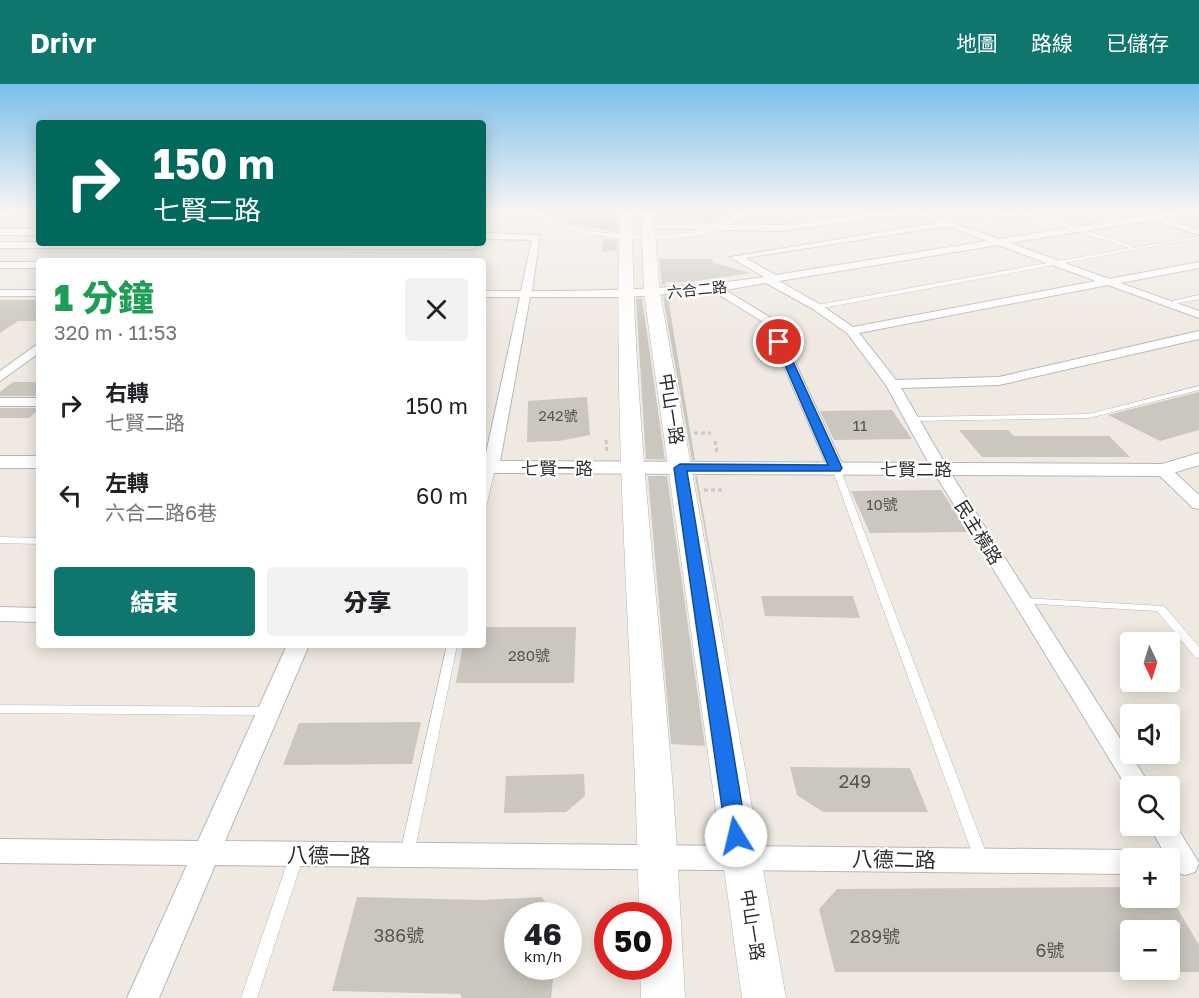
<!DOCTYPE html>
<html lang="zh-TW">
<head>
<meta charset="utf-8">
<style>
  body { margin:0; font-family:"Golos Text","Noto Sans TC",sans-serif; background:#f2f2f2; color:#202124; height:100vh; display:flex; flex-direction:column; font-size:22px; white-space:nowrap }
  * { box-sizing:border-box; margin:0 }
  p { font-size:20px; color:#757577 }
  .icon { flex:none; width:33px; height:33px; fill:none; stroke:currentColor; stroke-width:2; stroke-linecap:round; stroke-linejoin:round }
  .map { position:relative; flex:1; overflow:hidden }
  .panel { position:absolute; left:36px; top:174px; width:450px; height:390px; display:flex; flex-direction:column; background:#fff; border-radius:6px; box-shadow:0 3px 15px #0003 }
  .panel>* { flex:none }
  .hud { position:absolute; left:36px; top:36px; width:450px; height:126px; border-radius:6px; box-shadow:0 3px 15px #0003; background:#00695c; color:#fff; overflow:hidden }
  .needle { width:39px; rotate:176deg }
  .tools { position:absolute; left:1120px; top:548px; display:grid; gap:12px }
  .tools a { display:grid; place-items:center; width:60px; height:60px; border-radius:6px; background:#fff; box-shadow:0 3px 15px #0003; font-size:30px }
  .speed { position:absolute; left:504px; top:818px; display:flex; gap:12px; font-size:30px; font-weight:700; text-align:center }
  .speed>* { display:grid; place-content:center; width:78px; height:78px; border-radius:50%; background:#fff; box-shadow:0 3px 15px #0003; line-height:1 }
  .speed small { font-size:15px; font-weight:400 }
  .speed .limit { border:9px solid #d22; background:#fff; color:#111 }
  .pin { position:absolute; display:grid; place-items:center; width:51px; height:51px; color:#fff; margin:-26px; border:3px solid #fff; border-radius:50%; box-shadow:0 2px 6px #0007 }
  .me { position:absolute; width:66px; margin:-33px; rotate:351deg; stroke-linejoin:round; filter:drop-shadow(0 0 4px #0008) }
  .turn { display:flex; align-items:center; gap:21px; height:126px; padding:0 18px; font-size:27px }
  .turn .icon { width:78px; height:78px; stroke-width:2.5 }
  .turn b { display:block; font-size:42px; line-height:51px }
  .round { display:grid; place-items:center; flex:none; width:63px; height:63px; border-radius:6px; background:#f2f2f2 }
  .overview { display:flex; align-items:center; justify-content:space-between; height:102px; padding:0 18px }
  h1 { font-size:36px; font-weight:800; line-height:45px; color:#1e9e55 }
  .action { display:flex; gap:12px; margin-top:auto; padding:12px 18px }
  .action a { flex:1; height:69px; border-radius:6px; background:#0f766e; color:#fff; font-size:24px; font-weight:800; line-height:69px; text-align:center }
  .action a+a { background:#f2f2f2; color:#202124 }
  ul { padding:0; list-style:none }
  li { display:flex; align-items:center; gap:18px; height:90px; padding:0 18px }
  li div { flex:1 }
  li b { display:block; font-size:22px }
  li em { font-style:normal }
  header { display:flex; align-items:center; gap:36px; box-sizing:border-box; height:84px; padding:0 30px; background:#0f766e; color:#fff }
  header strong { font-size:28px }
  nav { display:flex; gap:33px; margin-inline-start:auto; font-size:21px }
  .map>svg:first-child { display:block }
</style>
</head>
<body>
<header>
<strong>Drivr</strong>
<nav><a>地圖</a><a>路線</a><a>已儲存</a></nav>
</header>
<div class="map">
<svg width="1199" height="914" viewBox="0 0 1199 914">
  <rect width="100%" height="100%" fill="#efe9e1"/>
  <path fill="#cbc7bf" d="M 541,127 L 618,127 L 617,148 L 563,138 Z
    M 655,127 L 735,127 L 715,138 L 656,137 Z
    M 603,154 L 617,156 L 617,166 L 602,169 Z
    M 659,175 L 712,175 L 714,179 L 751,189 L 691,198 L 665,198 L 666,201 L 662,201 Z
    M 668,212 L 673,245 L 695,376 L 692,376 L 663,213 Z
    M 642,214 L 665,376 L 646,375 L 636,215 Z
    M 0,216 L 39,216 L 39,237 L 18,237 L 0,249 Z
    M 13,298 L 39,298 L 39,312 L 0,312 L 0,308 Z
    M 1199,308 L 1199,346 L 1160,357 L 1108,331 Z
    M 587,313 L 590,351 L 559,357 L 527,358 L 528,317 Z
    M 0,324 L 39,324 L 39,325 L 29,334 L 0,334 Z
    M 892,326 L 912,355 L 834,356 L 820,327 Z
    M 959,346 L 1008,346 L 1014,352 L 1109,352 L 1130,373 L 982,373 Z
    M 648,392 L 667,392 L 705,662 L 671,660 Z
    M 695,392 L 697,392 L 735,613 Z
    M 941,406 L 968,448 L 870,449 L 851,407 Z
    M 761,512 L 853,512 L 860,534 L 765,532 Z
    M 483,543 L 576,543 L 574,599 L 456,599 L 463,561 L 483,561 Z
    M 421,638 L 412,680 L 283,681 L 299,639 Z
    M 790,683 L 910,684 L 928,728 L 823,728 L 797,711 Z
    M 584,690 L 585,712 L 566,728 L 504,729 L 506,692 Z
    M 1131,803 L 1131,813 L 1170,812 L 1199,861 L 1199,888 L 1170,888 L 1170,846 L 1131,846 L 1131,888 L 835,888 L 819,825 L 837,805 Z
    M 357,813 L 483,816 L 541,813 L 558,831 L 518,831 L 518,884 L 554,885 L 551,914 L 461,914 L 461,910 L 332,907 Z"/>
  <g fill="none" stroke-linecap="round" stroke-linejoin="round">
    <defs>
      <path id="service" d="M 791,127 L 796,127 L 821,139 L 817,140 Z
        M 1017,127 L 1026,127 L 1133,162 L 1133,164 L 1199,152 L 1199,154 L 817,225 L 814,223 L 817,221 L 1130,164 L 1023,130 L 948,141 L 946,140 Z
        M 1199,211 L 1199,215 L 1167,221 L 1164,219 Z
        M 1199,302 L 1199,306 L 1089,334 L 912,337 L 908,335 L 912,333 L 1089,330 Z
        M 488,381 L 491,381 L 495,383 L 487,420 L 483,423 L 483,401 Z
        M 833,382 L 836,382 L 840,384 L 988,774 L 986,778 L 981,780 L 976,778 L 974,774 L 832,384 Z
        M 0,453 L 39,454 L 39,460 L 0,459 Z
        M 1023,514 L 1164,522 L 1199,563 L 1199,574 L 1195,573 L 1157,527 L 1020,519 L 1018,517 Z
        M 447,561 L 457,561 L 414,770 L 412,774 L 407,776 L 402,774 L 400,770 Z
        M 0,621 L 269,623 L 273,624 L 275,627 L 273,630 L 269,631 L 0,629 Z
        M 297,765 L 302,767 L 304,771 L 257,914 L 241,914 L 290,771 L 292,767 Z"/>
      <path id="pedestrian" d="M 531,127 C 540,127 543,132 551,136 C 558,140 566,141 573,143 C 617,155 704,158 739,127 L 746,127 C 742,131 737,137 732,140 C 693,165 566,159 531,127 Z"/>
      <path id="minor" d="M 7,127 L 18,127 L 0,137 L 0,131 Z
        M 483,127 L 491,127 L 483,138 Z
        M 891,127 L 920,127 L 999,155 L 1177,127 L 1197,127 L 1162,134 L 1199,145 L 1199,151 L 1152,136 L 1010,159 L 1109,195 L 1199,178 L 1199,184 L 1120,199 L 1199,227 L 1199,234 L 1108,201 L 859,249 L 896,296 L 999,293 L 1199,247 L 1199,255 L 999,301 L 901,304 L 948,385 L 1146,695 L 1150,702 L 1131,702 L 1131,710 L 932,385 L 886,301 L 847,249 L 813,225 L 766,199 L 725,206 L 776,237 L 844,384 L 842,387 L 836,389 L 828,384 L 765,239 L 713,207 L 627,213 L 530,213 L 499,383 L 491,388 L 483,383 L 520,213 L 483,213 L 483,207 L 521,207 L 532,156 L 483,155 L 483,149 L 540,151 L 532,207 C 610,207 687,205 764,193 L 730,173 L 937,139 L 911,129 L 780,147 L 646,144 L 643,139 L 780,141 ZM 947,142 L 987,157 L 776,191 L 745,174 ZM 998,161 L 1096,197 L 853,243 L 821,221 L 779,197 Z
        M 0,145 L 39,145 L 39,151 L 0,151 Z
        M 0,158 L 472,159 L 477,162 L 472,165 L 0,164 Z
        M 0,178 L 39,178 L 39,184 L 0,184 Z
        M 0,206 L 39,206 L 39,212 L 0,212 Z
        M 39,259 L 39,269 L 0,297 L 0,287 Z
        M 0,314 L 39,314 L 39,322 L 0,322 Z
        M 1163,381 L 1169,383 L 1199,411 L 1199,425 L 1193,424 L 1157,389 L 1155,386 Z
        M 0,523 L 39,524 L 39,538 L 0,537 Z
        M 287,561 L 309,561 L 225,757 L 1131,766 L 1141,769 L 1143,774 L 1131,774 L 1131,790 L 215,781 L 159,914 L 127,914 L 187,781 L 0,779 L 0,755 L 198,757 Z
        M 1170,732 L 1199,779 L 1195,788 L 1185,791 L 1175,788 L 1170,774 L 1167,774 L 1149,741 L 1170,741 Z"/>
      <path id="tertiary" d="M 1199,369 L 1199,381 L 1163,392 L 483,389 L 483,377 L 1162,380 Z
        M 0,372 L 39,372 L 39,384 L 0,384 Z"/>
      <path id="secondary" d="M 620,127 L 632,127 C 633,321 658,513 673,706 C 678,775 681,845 685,914 L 641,914 L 640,882 L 658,882 L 658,831 L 639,831 C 635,596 612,362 620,127 Z
        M 641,127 L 653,127 L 660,209 L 786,914 L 742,914 L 644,209 Z"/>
    </defs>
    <use href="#service" stroke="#b4b7c1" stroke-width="1"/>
    <use href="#pedestrian" stroke="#b4b7c1" stroke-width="1"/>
    <use href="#minor" stroke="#b4b7c1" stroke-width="2"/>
    <use href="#tertiary" stroke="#b4b7c1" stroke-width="2"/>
    <use href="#secondary" stroke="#b4b7c1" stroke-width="1"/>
    <path stroke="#c9c9c9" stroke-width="3" stroke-dasharray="4 3" stroke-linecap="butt" d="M 694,349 L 711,349
      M 606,356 L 607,370
      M 715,357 L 717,368
      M 704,406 L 724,406"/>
    <use href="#service" fill="#fff" fill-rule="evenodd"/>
    <use href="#pedestrian" fill="#fff" fill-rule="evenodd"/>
    <use href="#minor" fill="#fff" fill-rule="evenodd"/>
    <use href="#tertiary" fill="#fff" fill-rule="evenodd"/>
    <use href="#secondary" fill="#fff" fill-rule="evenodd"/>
  </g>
  <linearGradient id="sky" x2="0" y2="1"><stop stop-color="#7abfeb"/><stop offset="0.5" stop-color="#f8f5f2"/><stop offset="1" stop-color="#f8f5f2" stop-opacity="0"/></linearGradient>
  <rect width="1199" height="255" fill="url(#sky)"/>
  <path fill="#1a73e8" stroke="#114b97" stroke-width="1.5" d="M 779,255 L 784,258 L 842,384 L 840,387 L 687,387 L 747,752 L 744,759 L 736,761 L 729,759 L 726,752 L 674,384 L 680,380 L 828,381 L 775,258 Z"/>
  <g text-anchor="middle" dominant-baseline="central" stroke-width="4.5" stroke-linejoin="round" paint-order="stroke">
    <g font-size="14" fill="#555452">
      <text x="558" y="331">242號</text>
    </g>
    <g font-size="15" fill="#2e2e2e" stroke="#fff">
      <text transform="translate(697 205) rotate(-6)">六合二路</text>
    </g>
    <g font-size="15" fill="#555452">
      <text x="860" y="341">11</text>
      <text x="882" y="420">10號</text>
      <text x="529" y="571">280號</text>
    </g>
    <g font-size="18" fill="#2e2e2e" stroke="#fff">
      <text transform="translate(672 325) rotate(81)">中山一路</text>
      <text x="557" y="384">七賢一路</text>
      <text x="916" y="385">七賢二路</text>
      <text transform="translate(979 448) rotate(58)">民主橫路</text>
      <text transform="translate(753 841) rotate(81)">中山一路</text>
    </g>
    <g font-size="18" fill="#555452">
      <text x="855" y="697">249</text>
      <text x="399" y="851">386號</text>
      <text x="875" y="852">289號</text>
      <text x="1050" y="866">6號</text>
    </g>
    <g font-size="21" fill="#2e2e2e" stroke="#fff">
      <text transform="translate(329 771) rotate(1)">八德一路</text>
      <text transform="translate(894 775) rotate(1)">八德二路</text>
    </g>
  </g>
</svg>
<div class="tools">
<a><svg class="needle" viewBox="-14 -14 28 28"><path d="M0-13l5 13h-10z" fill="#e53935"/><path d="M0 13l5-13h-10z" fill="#757577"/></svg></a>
<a><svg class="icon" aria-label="sound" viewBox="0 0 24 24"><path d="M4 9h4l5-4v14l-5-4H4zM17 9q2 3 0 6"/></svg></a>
<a><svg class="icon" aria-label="search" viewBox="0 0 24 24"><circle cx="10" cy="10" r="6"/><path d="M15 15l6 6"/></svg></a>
<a>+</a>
<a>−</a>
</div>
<div class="speed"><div>46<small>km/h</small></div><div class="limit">50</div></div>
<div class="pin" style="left:779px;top:258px;background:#d93025"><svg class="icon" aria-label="arrive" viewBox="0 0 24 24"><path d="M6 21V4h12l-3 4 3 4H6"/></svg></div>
<svg class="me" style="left:736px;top:752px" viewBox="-20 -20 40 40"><circle r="19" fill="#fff"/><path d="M0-13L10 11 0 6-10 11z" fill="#1a73e8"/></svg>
<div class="hud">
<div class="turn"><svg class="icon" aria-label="right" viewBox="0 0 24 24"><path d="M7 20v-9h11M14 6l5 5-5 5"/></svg><div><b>150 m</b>七賢二路</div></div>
</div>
<section class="panel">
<div class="overview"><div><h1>1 分鐘</h1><p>320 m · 11:53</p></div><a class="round"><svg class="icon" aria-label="close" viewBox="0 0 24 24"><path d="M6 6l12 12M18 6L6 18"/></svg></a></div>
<ul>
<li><svg class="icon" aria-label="right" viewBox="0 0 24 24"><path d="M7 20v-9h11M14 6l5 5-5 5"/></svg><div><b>右轉</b><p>七賢二路</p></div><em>150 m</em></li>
<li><svg class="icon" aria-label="left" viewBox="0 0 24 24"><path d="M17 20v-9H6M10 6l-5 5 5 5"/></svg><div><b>左轉</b><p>六合二路6巷</p></div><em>60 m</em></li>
</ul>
<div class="action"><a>結束</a><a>分享</a></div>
</section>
</div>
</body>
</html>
